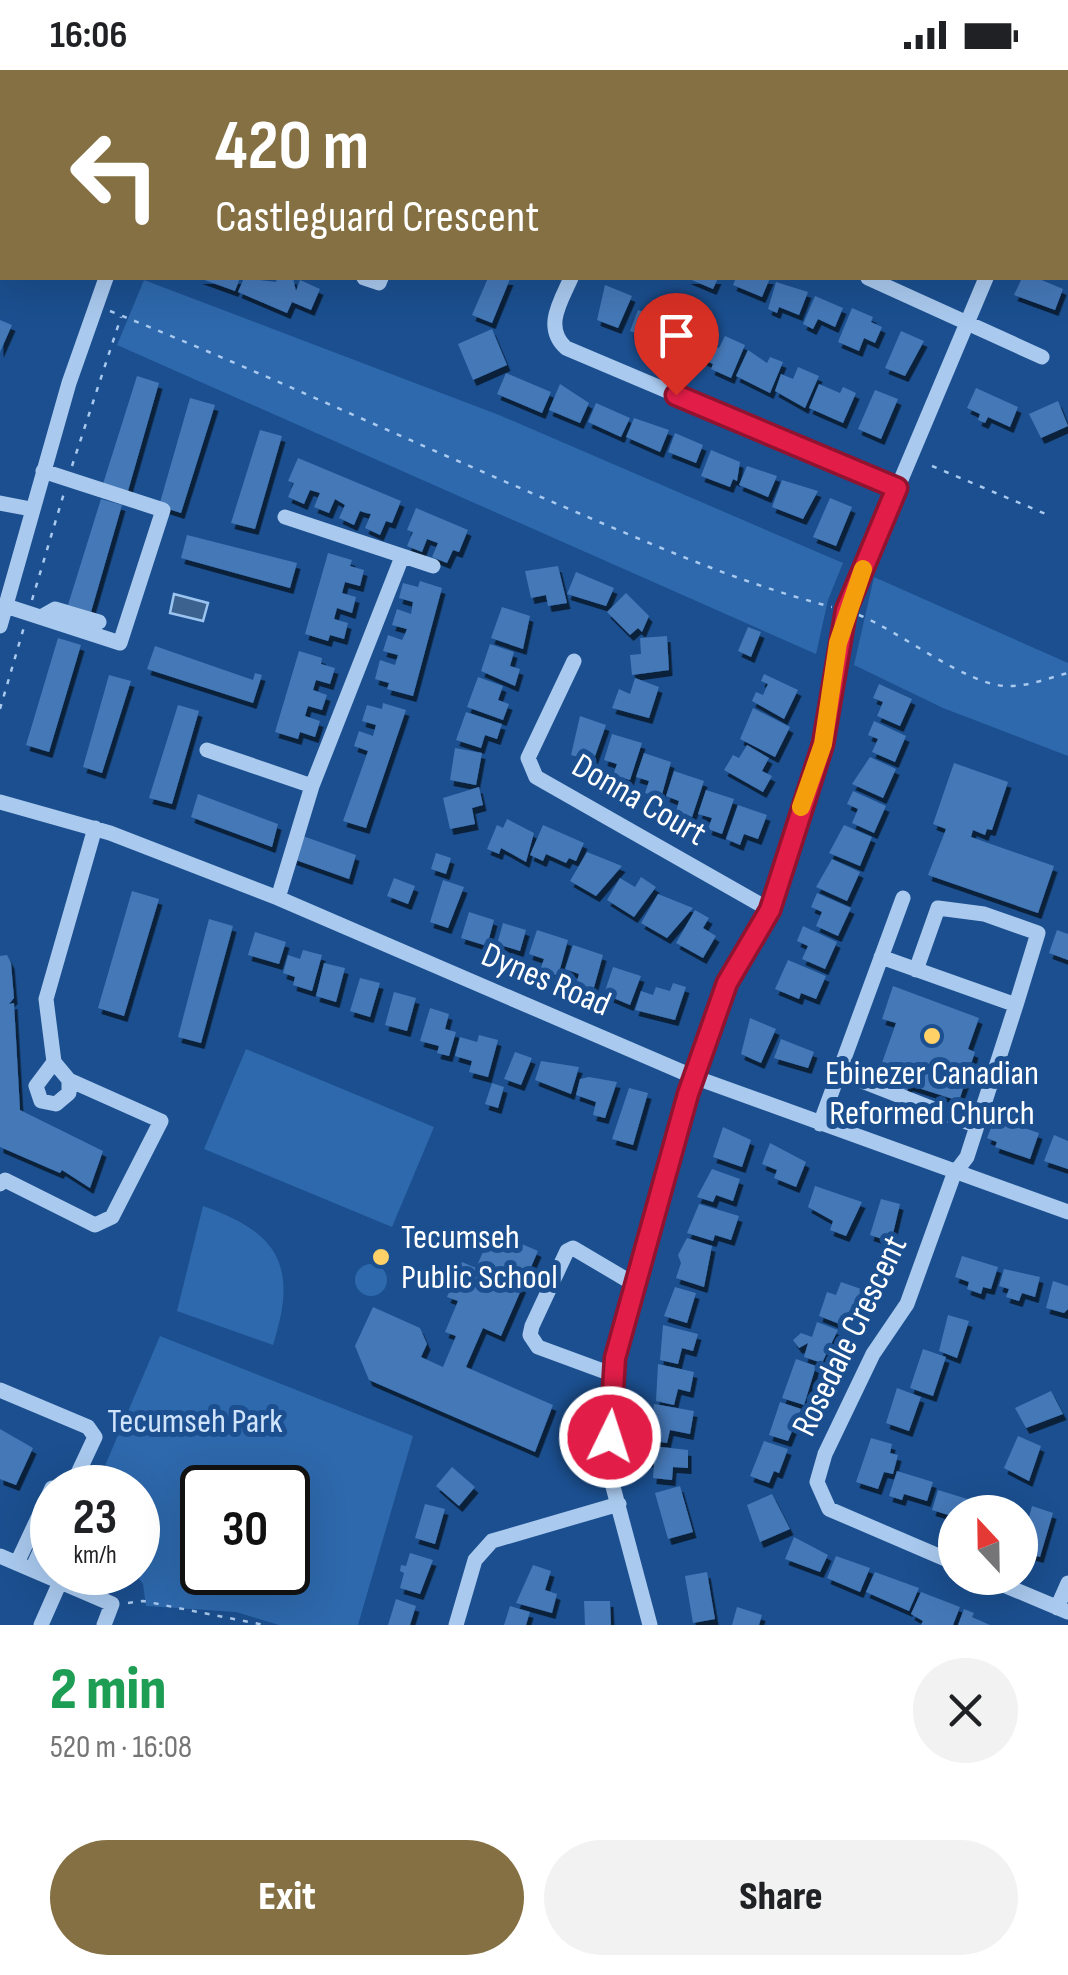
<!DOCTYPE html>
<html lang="en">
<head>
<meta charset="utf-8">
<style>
  body { margin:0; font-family:"Sofia Sans Condensed",sans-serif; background:#f2f2f2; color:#202124; height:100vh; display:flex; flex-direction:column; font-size:38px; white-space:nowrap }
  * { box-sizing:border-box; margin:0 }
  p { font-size:32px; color:#757577 }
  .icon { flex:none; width:55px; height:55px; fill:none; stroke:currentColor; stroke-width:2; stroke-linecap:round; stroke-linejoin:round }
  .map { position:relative; height:1555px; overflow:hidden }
  .details { display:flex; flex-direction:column; background:#fff; flex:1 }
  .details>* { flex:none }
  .guide { position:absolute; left:0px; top:0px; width:1070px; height:210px; box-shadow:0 10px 40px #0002; background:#847042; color:#fff; overflow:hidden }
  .needle { width:65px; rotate:338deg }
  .buttons { position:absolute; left:938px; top:1425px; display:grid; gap:20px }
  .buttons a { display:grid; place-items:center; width:100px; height:100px; border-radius:50%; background:#fff; box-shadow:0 10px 40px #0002; font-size:50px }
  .speed { position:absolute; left:30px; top:1395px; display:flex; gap:20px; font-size:50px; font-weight:700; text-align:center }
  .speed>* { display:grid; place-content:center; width:130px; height:130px; border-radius:50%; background:#fff; box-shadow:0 10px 40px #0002; line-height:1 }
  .speed small { font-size:25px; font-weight:400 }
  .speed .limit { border:5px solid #111; border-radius:15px; background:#fff; color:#111 }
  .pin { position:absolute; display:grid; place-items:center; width:85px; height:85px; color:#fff; margin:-102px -42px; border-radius:50% 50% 50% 0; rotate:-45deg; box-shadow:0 0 10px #0007 }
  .pin .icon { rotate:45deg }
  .me { position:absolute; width:110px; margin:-55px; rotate:4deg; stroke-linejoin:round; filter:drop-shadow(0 0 8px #0008) }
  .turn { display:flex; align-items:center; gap:35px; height:210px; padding:0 50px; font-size:45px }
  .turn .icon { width:130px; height:130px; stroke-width:2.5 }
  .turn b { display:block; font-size:70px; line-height:85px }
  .round { display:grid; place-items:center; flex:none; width:105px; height:105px; border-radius:52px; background:#f2f2f2 }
  .headline { display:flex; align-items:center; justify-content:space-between; height:170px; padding:0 50px }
  h1 { font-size:60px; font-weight:800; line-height:75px; color:#1e9e55 }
  .cta { display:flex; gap:20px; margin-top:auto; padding:20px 50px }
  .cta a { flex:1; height:115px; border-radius:60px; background:#847042; color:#fff; font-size:40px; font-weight:800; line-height:115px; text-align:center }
  .cta a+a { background:#f2f2f2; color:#202124 }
  .status { display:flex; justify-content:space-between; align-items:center; height:70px; padding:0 50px; background:#fff; direction:ltr }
  .status svg { height:28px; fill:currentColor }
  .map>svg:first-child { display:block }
</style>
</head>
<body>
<div class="status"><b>16:06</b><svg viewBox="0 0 49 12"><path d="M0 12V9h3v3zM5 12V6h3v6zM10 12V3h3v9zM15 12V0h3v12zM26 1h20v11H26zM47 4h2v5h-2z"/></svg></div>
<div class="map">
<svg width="1068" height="1555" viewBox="0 0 1068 1555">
  <defs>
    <filter id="shadow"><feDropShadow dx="3.5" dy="6" stdDeviation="0" flood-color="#0009"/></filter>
  </defs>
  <rect width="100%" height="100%" fill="#1b4f8f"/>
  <path fill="#2e69ad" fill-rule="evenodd" d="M 144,210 L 499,345 L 843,493 L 828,530 L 816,584 L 117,275 Z
    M 874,507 L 1068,593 L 1068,686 L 943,638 L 854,595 Z
    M 246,979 L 434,1057 L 392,1157 L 204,1079 Z
    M 203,1136 C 280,1163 298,1197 273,1275 L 177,1241 Z
    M355 1210a16 16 0 1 1 32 0a16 16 0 1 1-32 0Z
    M 160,1266 L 413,1366 L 358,1555 L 279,1555 L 236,1542 L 146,1536 L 143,1514 L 135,1503 L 138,1418 L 96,1417 ZM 202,1418 L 288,1418 L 288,1502 L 202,1502 Z"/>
  <path fill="#3c6290" stroke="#9cc4f0" stroke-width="2.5" d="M 174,524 L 208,533 L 203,551 L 170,543 Z"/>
  <path fill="#4478b7" filter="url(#shadow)" d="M 199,208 L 240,208 L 235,221 Z
    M 244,208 L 276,212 L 277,208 L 293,208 L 296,221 L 300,210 L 320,219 L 311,240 L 292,232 L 287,243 L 238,222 Z
    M 488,208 L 510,209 L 492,253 L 472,245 Z
    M 687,208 L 718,208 L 713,219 Z
    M 736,208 L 770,208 L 762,227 L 733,215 Z
    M 1022,208 L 1037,208 L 1063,219 L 1055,240 L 1014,225 Z
    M 776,212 L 808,222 L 799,245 L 779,237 L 777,243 L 768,239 Z
    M 605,215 L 632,226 L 618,258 L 597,250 Z
    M 815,226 L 843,238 L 835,257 L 818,249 L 813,259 L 803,254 Z
    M 655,237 L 672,243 L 661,273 L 630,261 L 638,240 L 652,245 Z
    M 852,238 L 873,247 L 871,252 L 882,257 L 875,273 L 864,268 L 859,281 L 838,272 Z
    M 0,250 L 12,255 L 0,282 Z
    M 676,251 L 703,263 L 694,285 L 665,276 Z
    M 492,259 L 507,295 L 473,310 L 458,274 Z
    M 901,261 L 924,271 L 905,306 L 885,298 Z
    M 725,266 L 745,275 L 731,308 L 711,299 L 713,294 L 702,289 L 708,274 L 719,278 Z
    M 748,280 L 767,293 L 770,287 L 783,292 L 770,323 L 736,306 Z
    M 798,297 L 819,306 L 805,338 L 775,321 L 781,304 L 793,309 Z
    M 506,303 L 551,322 L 542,343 L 497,324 Z
    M 137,306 L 159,313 L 128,421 L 103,414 Z
    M 560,314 L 589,333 L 580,353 L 549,340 Z
    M 819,314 L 840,323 L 843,317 L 856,323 L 843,353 L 809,338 Z
    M 976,318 L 1018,337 L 1010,357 L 988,347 L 985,353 L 978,350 L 980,344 L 967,338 Z
    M 875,320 L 898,329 L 881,369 L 858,359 Z
    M 190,328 L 215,335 L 181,443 L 159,436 Z
    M 1058,331 L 1068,356 L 1041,368 L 1029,344 Z
    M 596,333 L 630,348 L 621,367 L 588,352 Z
    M 634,348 L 669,360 L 660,382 L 626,367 Z
    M 260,360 L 282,366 L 255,459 L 231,453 Z
    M 675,363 L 703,375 L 696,393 L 668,382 Z
    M 711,380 L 740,392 L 737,411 L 733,409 L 730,417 L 701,406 Z
    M 298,388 L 401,431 L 392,453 L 386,451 L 380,465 L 365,458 L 371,444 L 366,443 L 360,441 L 354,455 L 339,448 L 345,435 L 335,429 L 329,443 L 314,437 L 320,423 L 310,420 L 304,434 L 288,427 L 294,413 L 288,411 Z
    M 747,396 L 777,406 L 768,427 L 739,415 Z
    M 782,410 L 818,421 L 803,449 L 772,437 Z
    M 830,428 L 852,437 L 836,476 L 813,467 Z
    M 101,429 L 122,435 L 91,542 L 68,535 Z
    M 416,438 L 468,460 L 459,482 L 453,480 L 447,493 L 432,487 L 438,473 L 427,469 L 422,482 L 407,476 L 413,462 L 407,460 Z
    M 187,465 L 297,493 L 290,518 L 181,488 Z
    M 328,483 L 352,490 L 350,496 L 364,500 L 360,516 L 345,512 L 342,523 L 356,527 L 352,543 L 337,538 L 334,549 L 348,553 L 344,569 L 330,565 L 328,571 L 305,564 Z
    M 558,496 L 567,533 L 548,536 L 546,525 L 531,528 L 525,501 Z
    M 576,502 L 614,518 L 606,536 L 567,524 Z
    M 420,511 L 442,518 L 413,626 L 387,619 L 389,613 L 375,609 L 380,590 L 395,595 L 398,585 L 383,581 L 388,565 L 402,570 L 405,564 L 407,559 L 392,555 L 397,539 L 411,544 L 413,532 L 399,528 L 403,513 L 418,517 Z
    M 626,523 L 649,546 L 642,562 L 638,558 L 630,565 L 607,542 Z
    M 502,537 L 530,546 L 523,579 L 491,568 Z
    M 748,557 L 761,562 L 751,587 L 738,581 Z
    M 667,566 L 669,600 L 632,605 L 630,585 L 641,584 L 640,568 Z
    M 58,568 L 81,575 L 49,682 L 26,675 Z
    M 490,574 L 514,582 L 510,596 L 520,599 L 515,616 L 481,601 Z
    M 155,576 L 253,610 L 255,603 L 262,605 L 253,633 L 147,599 Z
    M 299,581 L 322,588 L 321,594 L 335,598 L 330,614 L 316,610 L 313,620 L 327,625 L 322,640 L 308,636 L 305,646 L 320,651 L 315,667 L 300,662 L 298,669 L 275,662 Z
    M 764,604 L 798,620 L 784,649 L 752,631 L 756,622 L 763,625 L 768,614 L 761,611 Z
    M 109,605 L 131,611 L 102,703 L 83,697 Z
    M 478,607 L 503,616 L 498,630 L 509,634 L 503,650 L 467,637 Z
    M 635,608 L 659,617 L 649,648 L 612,638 L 619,619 L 630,624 Z
    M 879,614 L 912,629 L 900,656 L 877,646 L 883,632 L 873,628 Z
    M 383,633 L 406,640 L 366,758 L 343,751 L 368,681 L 354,676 L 359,661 L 373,666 L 376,655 L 362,651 L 367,635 L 382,639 Z
    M 178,635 L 199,641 L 172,734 L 149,728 Z
    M 753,638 L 790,657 L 775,687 L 740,669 Z
    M 466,642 L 502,654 L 497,669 L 485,665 L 481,678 L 456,670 Z
    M 580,646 L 606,655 L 593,692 L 571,685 Z
    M 874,651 L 906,666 L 895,692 L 872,682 L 878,669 L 868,665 Z
    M 612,664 L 642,673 L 630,710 L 613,705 L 617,694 L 604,690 Z
    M 747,675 L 769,688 L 762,701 L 772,706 L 763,722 L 724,700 L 733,685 L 739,688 Z
    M 455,678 L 482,683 L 476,715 L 450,710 Z
    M 644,683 L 671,692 L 661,728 L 645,723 L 649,711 L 636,707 Z
    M 870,687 L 896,699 L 883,728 L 852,714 Z
    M 954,693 L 1008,712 L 992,760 L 987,759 L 985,765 L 973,760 L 971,767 L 1054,796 L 1038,843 L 928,805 L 946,759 L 933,754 Z
    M 674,701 L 704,711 L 692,747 L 676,741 L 679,731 L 666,726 Z
    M 479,717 L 483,735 L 472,738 L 475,754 L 450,759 L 443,728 Z
    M 706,720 L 734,729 L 722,764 L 708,759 L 712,748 L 698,744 Z
    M 853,721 L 886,736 L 874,763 L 852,753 L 858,739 L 847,734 Z
    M 198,724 L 278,754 L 272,777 L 191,747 Z
    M 738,735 L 767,745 L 758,769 L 744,764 L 740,775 L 726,769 Z
    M 507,749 L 534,763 L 526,792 L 501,778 L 499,784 L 487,779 L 497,755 L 503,758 Z
    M 543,755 L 584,773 L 576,791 L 569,788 L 566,793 L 546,784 L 543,791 L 530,785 Z
    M 844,755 L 872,767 L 860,796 L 829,783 Z
    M 300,765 L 356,785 L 349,809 L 293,789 Z
    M 587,782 L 622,796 L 596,826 L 570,811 Z
    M 436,783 L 451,788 L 446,804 L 431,799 Z
    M 832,789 L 860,802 L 847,831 L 816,817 Z
    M 641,807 L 656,817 L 634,847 L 607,830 L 620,808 L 635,817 Z
    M 394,808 L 415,816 L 408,834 L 387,826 Z
    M 443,810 L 464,817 L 448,858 L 430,852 Z
    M 132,821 L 159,829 L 124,946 L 98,938 Z
    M 817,823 L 851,838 L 838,866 L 816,856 L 822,842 L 811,837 Z
    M 658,824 L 693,838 L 667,868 L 641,853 Z
    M 695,840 L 709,848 L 703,858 L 716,866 L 703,888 L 676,873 Z
    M 469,842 L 494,850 L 487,876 L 461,868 Z
    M 209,849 L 233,856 L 201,973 L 178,967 Z
    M 503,853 L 526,860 L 520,881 L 497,874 Z
    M 803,856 L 837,872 L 825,899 L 802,889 L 808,876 L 797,871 Z
    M 537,860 L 568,870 L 558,906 L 540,900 L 544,889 L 529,884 Z
    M 1057,860 L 1068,864 L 1068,890 L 1049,883 Z
    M 255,862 L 286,872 L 279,894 L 248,885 Z
    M 573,875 L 603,885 L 593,921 L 576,915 L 579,904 L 565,899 Z
    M 303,880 L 322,885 L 312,921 L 293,915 L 295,907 L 283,903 L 288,885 L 300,889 Z
    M 7,885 L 11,893 L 14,928 L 9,934 L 14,933 L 20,1040 L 103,1081 L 90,1118 L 62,1100 L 60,1103 L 0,1077 L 0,886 Z
    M 788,890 L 826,906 L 816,929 L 801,923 L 799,929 L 775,919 Z
    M 324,893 L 345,898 L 336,932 L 316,926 Z
    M 613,897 L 641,906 L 630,935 L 604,924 Z
    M 360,908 L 380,913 L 370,947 L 350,941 Z
    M 673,913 L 686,917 L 675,950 L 635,940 L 641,921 L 653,925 L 656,917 L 670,921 Z
    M 893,916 L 979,948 L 968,979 L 975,982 L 959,1031 L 909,1015 L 907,1021 L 894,1017 L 896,1010 L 878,1004 L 896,953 L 882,949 Z
    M 394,922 L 416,928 L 407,961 L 385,955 Z
    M 430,938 L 449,944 L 445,959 L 456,962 L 449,986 L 437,983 L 439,976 L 420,971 Z
    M 750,948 L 776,959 L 761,993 L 741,984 Z
    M 479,965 L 498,970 L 488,1007 L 469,1002 L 472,991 L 455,986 L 460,967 L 477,972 Z
    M 781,969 L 814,982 L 808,998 L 774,988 Z
    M 515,982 L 532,988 L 521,1015 L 504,1009 Z
    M 541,991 L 579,997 L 571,1024 L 535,1010 Z
    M 589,1007 L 617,1012 L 605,1048 L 593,1045 L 596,1032 L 576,1025 L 580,1009 Z
    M 492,1013 L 504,1017 L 498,1038 L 485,1034 Z
    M 629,1018 L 648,1023 L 633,1075 L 612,1069 Z
    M 995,1048 L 1039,1063 L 1030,1089 L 995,1077 L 997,1072 L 987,1068 Z
    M 723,1057 L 751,1070 L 742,1097 L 713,1087 Z
    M 1054,1065 L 1068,1071 L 1068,1099 L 1044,1091 Z
    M 770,1073 L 806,1092 L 796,1117 L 774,1108 L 777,1100 L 762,1094 Z
    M 712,1099 L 740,1109 L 733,1131 L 716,1125 L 713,1132 L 697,1127 Z
    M 815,1116 L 862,1132 L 846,1166 L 830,1160 L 833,1151 L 808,1137 Z
    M 881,1129 L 900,1134 L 891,1172 L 870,1165 Z
    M 699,1134 L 739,1146 L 731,1170 L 715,1165 L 713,1171 L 687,1163 Z
    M 492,1161 L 538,1181 L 501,1266 L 483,1258 L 466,1297 L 553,1335 L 535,1382 L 369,1310 L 355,1276 L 373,1237 L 420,1258 L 427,1274 L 421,1287 L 443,1297 L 456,1266 L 445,1262 L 458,1231 L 447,1227 L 462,1192 L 476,1198 Z
    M 687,1168 L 712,1176 L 704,1217 L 676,1208 L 681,1193 L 678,1185 Z
    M 962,1186 L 998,1197 L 991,1219 L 983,1217 L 981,1224 L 967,1219 L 969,1212 L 955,1207 Z
    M 1004,1199 L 1040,1207 L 1035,1227 L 1022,1223 L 1019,1231 L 1006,1227 L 1009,1219 L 999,1216 Z
    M 1053,1211 L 1068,1216 L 1068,1239 L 1064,1243 L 1046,1238 Z
    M 841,1212 L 864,1220 L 850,1258 L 819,1246 L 827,1222 L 836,1225 Z
    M 675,1217 L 696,1223 L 687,1253 L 664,1246 Z
    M 948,1245 L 969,1251 L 957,1288 L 939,1281 Z
    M 817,1252 L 838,1260 L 822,1293 L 804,1287 L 808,1273 L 799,1278 L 793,1270 L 801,1263 L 812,1267 Z
    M 663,1255 L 698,1264 L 693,1281 L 682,1278 L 678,1294 L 660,1290 Z
    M 923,1279 L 946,1287 L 933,1326 L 910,1318 Z
    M 796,1289 L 816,1296 L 804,1335 L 782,1328 Z
    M 658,1294 L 694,1302 L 690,1322 L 678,1319 L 674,1335 L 656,1331 Z
    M 897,1318 L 921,1327 L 909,1361 L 886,1353 Z
    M 1051,1321 L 1063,1344 L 1026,1358 L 1015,1338 Z
    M 780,1332 L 801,1339 L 788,1371 L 769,1365 Z
    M 654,1334 L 694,1341 L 690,1364 L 670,1360 L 667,1373 L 648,1370 Z
    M 0,1359 L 33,1378 L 16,1415 L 0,1409 Z
    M 1018,1366 L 1041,1376 L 1029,1411 L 1004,1398 Z
    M 871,1368 L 892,1374 L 890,1383 L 898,1385 L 893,1404 L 884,1402 L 878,1419 L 856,1412 Z
    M 764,1371 L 788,1379 L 779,1403 L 774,1401 L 769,1413 L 750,1406 Z
    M 652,1376 L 688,1380 L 688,1398 L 673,1397 L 672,1410 L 653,1408 L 654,1394 L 648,1391 Z
    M 452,1397 L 475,1417 L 459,1436 L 436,1416 Z
    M 897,1401 L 933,1412 L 927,1431 L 904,1424 L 902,1430 L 889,1426 Z
    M 680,1416 L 693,1462 L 668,1469 L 655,1423 Z
    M 938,1420 L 974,1431 L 970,1442 L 955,1442 L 955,1447 L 932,1440 Z
    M 772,1424 L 790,1459 L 760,1472 L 747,1435 Z
    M 425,1434 L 445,1439 L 435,1474 L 415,1468 Z
    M 1032,1436 L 1053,1443 L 1040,1487 L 1020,1481 Z
    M 794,1467 L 828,1485 L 820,1502 L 785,1489 Z
    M 410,1483 L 433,1490 L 420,1524 L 400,1518 L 404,1503 L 400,1501 L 401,1495 L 406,1496 Z
    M 836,1486 L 870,1498 L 860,1522 L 827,1508 Z
    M 533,1495 L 551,1501 L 545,1520 L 557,1524 L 552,1543 L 516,1533 Z
    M 707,1502 L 715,1549 L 693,1553 L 685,1506 Z
    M 875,1502 L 919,1518 L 909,1541 L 866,1522 Z
    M 921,1522 L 960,1537 L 953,1555 L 921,1555 L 923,1551 L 911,1544 Z
    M 396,1529 L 416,1536 L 410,1555 L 388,1555 Z
    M 584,1531 L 610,1531 L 611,1555 L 585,1555 Z
    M 510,1536 L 530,1542 L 526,1555 L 504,1555 Z
    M 737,1537 L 762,1545 L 759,1555 L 732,1555 Z
    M 964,1539 L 974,1543 L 972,1547 L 990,1555 L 958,1555 Z"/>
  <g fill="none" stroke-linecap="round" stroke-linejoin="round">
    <path stroke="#a9c9ee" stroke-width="2.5" stroke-dasharray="5 8" stroke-linecap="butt" d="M 110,241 C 262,302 411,372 562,436 C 651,474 739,513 832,537
      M 72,396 L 121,247
      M 932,396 L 1048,445
      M 32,530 L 64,423
      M 859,545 C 899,561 968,616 1007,616 C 1027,617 1048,608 1068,603
      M 0,639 L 24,557
      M 128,1533 L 143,1531 L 264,1555"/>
    <path stroke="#a9c9ee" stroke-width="15" d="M 147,0 L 153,2
      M 876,0 L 881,2
      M 127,2 L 128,0
      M 202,2 L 203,0
      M 259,2 L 260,0
      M 479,2 L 480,0
      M 1068,85 L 1068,86
      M 0,123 L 2,124
      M 364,208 L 379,213 L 381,208
      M 571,208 C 561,231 543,257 566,278 L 897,418
      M 868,208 L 1042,287
      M 0,433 L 31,439
      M 285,447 L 433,496
      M 6,536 L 120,573 L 163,440 L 43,401
      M 41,547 L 55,539 L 99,552
      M 0,556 L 69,313 L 106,208
      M 574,591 L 528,688 L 536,707 L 770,840
      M 207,680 L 312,716
      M 0,732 L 110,763 L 278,828 L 694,1007 L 1068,1142
      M 278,828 L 312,716 L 402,487
      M 881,887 L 1016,935 L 967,1087 L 954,1104 L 907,1234 L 873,1284 L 825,1384 L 817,1412 L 829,1439 L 955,1493
      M 916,900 L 938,838 L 984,844 L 1038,863 L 1016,935
      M 54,992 L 69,1010 L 69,1023 L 56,1034 L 41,1031 L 36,1016 L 54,992 L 46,929 L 95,758
      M 839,1002 L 977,1056
      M 820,1054 L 903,828
      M 0,1114 L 5,1110 L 95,1155 L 112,1147 L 161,1051 L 69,1010
      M 614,1305 L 538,1277 L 530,1265 L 532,1256 L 567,1181 L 573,1178 L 634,1214
      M 0,1320 L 88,1357 L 95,1367 L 71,1418
      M 0,1486 L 112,1534 L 104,1555
      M 17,1493 L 52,1418
      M 32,1499 L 52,1455
      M 987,1508 L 1068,1542
      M 1057,1538 L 1068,1513
      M 41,1555 L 60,1512
      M 456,1555 L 475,1490 L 492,1471 L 619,1434
      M 650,1555 L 608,1398 L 615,1287 L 700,987 L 727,913 L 770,840 L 823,674 L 846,540 L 986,208"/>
  </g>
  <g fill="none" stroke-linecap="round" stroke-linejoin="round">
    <defs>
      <path id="route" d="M 610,1367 L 615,1288 L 688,1024 L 727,913 L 770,840 L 823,674 L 846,540 L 897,418 L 676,325"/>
    </defs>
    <use href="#route" stroke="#92132f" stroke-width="25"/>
    <use href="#route" stroke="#e11d48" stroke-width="18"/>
    <path stroke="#f59e0b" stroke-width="18" d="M 801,737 L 823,674 L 838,573 L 863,499"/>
  </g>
  <g fill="#ffd166" stroke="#1b4f8f" stroke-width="4">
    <circle cx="932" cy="966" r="10"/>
    <circle cx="381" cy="1187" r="10"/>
  </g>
  <g text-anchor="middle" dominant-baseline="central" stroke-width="10" stroke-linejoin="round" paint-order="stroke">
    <g font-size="35" fill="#fff" stroke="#1b4f8f">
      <text transform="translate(639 730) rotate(30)">Donna Court</text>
      <text transform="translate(546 910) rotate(23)">Dynes Road</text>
      <text transform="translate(850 1266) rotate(-64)">Rosedale Crescent</text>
    </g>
    <g font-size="35" fill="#fff" stroke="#1b4f8f">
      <text x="932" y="1003">Ebinezer Canadian<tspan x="932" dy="40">Reformed Church</tspan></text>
      <text x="401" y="1167" text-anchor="start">Tecumseh<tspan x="401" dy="40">Public School</tspan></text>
    </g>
    <g font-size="35" fill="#cfe3fa" stroke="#1b4f8f">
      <text x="195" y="1351">Tecumseh Park</text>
    </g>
  </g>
</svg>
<div class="buttons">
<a><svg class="needle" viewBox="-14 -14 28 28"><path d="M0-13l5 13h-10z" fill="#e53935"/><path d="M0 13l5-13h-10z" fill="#757577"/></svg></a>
</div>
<div class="speed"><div>23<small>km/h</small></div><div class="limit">30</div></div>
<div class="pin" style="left:676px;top:325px;background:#d93025"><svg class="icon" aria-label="arrive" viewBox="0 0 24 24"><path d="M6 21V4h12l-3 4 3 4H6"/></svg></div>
<svg class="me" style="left:610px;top:1367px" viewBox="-20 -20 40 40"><circle r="17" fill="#e11d48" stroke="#fff" stroke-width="3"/><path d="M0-11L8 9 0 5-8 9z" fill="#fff"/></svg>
<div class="guide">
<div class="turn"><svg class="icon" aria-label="left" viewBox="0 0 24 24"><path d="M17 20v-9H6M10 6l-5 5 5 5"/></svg><div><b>420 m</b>Castleguard Crescent</div></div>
</div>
</div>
<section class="details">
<div class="headline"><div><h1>2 min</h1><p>520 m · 16:08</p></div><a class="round"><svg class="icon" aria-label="close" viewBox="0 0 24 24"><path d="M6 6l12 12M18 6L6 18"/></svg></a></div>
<div class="cta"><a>Exit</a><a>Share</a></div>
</section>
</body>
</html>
